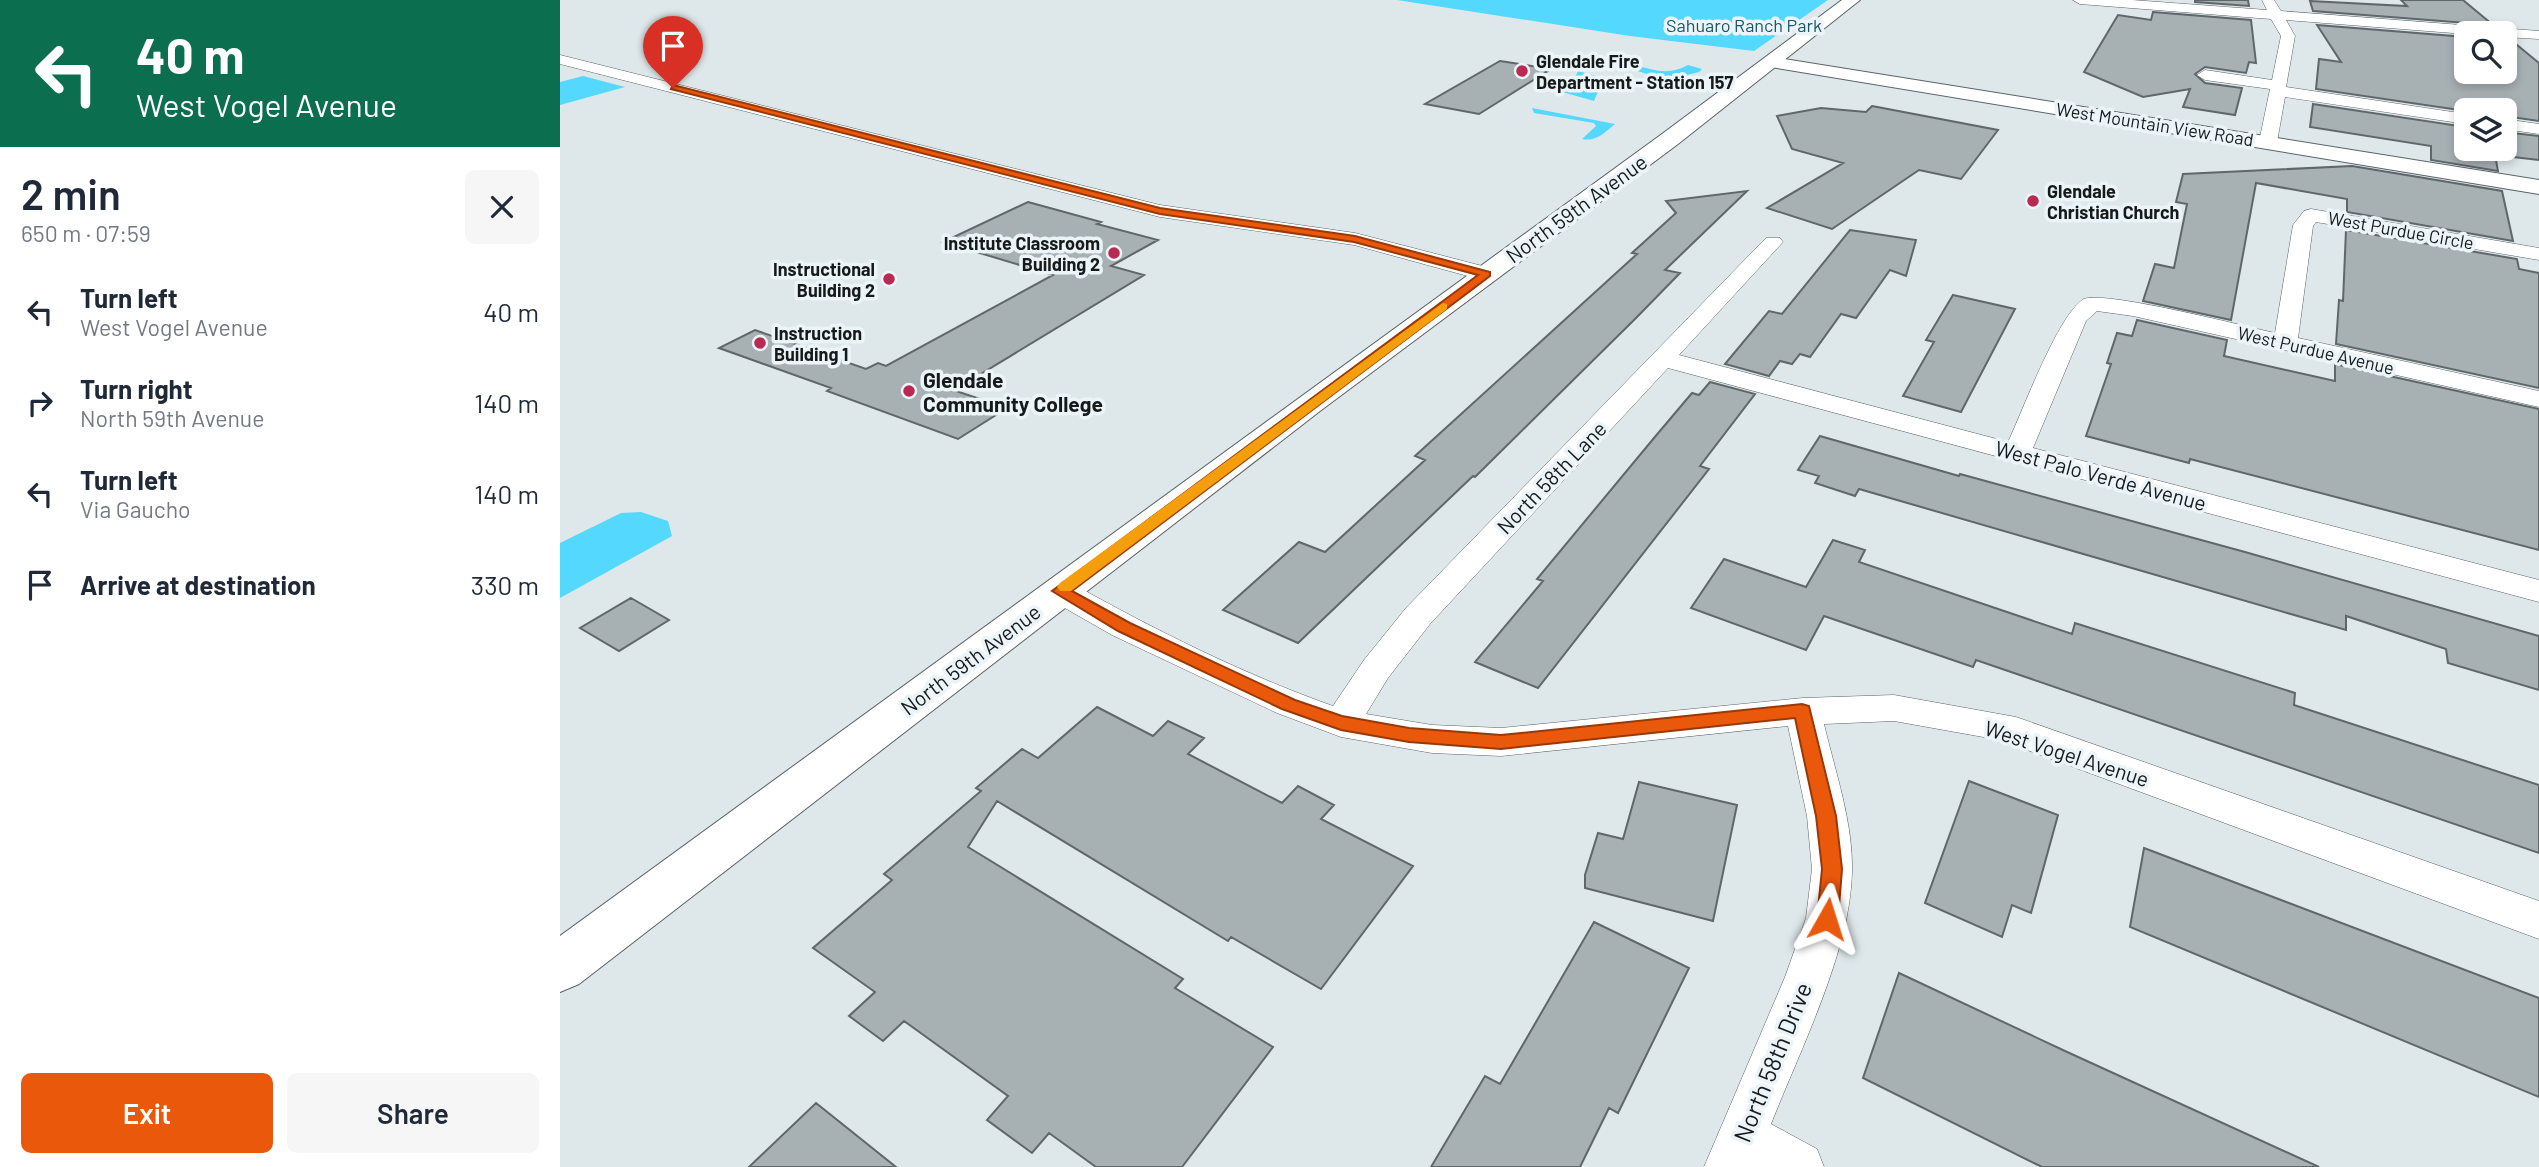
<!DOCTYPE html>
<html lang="en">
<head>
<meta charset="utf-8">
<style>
  body { margin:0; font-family:Barlow,sans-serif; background:#f6f6f7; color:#1f2937; height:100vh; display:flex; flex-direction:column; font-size:26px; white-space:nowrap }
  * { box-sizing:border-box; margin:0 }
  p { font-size:23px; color:#747a83 }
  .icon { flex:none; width:38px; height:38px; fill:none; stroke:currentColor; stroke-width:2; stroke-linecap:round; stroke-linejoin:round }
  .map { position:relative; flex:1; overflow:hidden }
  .details { display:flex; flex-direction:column; background:#fff; width:560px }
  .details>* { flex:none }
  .banner { background:#0b6e4f; color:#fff; overflow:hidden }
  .buttons { position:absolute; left:1894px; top:21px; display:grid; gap:14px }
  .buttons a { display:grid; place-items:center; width:63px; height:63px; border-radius:10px; background:#fff; box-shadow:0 4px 10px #0003; font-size:35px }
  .pin { position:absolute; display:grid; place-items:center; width:60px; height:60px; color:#fff; margin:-72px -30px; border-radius:50% 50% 50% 0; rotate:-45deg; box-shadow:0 0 7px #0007 }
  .pin .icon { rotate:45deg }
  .me { position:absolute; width:77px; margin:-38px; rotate:6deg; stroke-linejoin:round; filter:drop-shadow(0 0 5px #0008) }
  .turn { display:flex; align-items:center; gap:24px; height:147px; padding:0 21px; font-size:32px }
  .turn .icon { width:91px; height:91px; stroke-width:2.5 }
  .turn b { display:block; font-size:49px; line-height:60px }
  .round { display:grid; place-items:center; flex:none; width:74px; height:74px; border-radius:10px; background:#f6f6f7 }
  .overview { display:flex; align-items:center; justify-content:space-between; height:119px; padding:0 21px }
  h1 { font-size:42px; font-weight:600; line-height:52px }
  .cta { display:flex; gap:14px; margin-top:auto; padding:14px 21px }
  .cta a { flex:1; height:80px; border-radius:10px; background:#ea580c; color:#fff; font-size:28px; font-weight:600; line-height:80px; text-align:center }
  .cta a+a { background:#f6f6f7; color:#1f2937 }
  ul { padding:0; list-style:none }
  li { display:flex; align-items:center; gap:21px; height:91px; padding:0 21px }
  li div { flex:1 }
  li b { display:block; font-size:26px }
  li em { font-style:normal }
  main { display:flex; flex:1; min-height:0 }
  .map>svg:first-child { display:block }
</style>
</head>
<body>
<main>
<section class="details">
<div class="banner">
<div class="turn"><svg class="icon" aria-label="left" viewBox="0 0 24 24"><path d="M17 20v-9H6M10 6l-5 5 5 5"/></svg><div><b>40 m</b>West Vogel Avenue</div></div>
</div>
<div class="overview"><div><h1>2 min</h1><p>650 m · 07:59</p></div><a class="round"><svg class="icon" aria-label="close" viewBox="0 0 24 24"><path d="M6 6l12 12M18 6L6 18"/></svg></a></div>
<ul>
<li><svg class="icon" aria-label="left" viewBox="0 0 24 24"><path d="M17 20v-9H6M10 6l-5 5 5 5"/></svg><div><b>Turn left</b><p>West Vogel Avenue</p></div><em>40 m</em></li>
<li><svg class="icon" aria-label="right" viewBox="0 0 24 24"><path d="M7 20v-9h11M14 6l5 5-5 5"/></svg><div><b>Turn right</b><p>North 59th Avenue</p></div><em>140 m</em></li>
<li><svg class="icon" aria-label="left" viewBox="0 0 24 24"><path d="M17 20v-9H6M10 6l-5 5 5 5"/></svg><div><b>Turn left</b><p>Via Gaucho</p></div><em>140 m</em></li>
<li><svg class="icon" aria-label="arrive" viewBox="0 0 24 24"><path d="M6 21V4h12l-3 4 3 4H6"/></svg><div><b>Arrive at destination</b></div><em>330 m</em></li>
</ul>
<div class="cta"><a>Exit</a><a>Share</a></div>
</section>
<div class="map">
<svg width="1979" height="1167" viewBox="0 0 1979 1167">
  <rect width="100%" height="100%" fill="#dee8eb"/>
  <path fill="#54d8fe" d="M 837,0 L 1268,0 L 1194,51 L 1070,36 Z
    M 1074,65 C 1096,70 1107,76 1128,65 L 1142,69 L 1139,72 L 1123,76 L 1118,84 L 1062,66 Z
    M 1018,71 L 1069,85 L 1039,89 L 1034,101 L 988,88 L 1013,82 Z
    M 23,76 L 65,87 L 0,105 L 0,82 Z
    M 972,108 L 1055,124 C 1045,132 1037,142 1022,139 L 1036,126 L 1034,123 L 974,113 Z
    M 81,512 L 108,521 L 112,536 L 0,598 L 0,543 L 61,513 Z"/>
  <path fill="#a7b0b3" stroke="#5f676a" stroke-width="2" d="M 1635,0 L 1688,0 L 1689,6 L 1635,2 Z
    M 1841,0 L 1903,0 L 1933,25 L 1753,11 L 1750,1 L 1847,6 Z
    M 1593,12 L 1691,20 L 1696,63 L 1689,62 L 1686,73 L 1645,67 L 1635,74 L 1645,83 L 1682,88 L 1675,115 L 1623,107 L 1630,89 L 1583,97 L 1524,72 L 1558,15 L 1591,20 Z
    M 1757,25 L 1906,37 L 1906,72 L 1944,72 L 1944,40 L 1951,40 L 1979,63 L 1979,121 L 1944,116 L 1944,110 L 1906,111 L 1756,89 L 1759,59 L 1781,62 Z
    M 940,61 L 991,69 L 919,114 L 865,104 Z
    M 1753,104 L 1906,127 L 1906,149 L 1944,149 L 1944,132 L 1979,136 L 1979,160 L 1935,155 L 1938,171 L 1871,160 L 1871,146 L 1750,127 Z
    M 1312,106 L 1438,130 L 1401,179 L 1359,170 L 1272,229 L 1207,208 L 1283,163 L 1232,149 L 1217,116 L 1261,108 L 1306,112 Z
    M 1792,166 L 1942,191 L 1953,241 L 1787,212 L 1787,199 L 1696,183 L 1671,320 L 1583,301 L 1595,264 L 1614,268 L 1627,204 L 1616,202 L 1623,174 Z
    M 1187,191 L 1105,270 L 1120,273 L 1076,318 L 915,477 L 913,476 L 738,643 L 663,610 L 739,542 L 765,552 L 865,460 L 855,456 L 1077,254 L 1072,253 L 1116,213 L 1106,201 Z
    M 468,202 L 541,222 L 537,224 L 598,240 L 551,266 L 584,275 L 411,380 L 416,382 L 399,392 L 447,408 L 398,439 L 267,391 L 271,388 L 159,348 L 195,330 L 306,369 L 318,363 L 326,366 L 493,275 L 383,242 Z
    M 1290,230 L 1356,240 L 1346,276 L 1330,270 L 1296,318 L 1281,314 L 1250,357 L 1240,354 L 1232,364 L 1220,361 L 1209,376 L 1165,364 L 1209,311 L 1222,314 Z
    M 1786,230 L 1957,259 L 1959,269 L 1979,273 L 1979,388 L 1776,344 L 1779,300 L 1783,301 Z
    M 1393,295 L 1455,309 L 1401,412 L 1343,396 L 1374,342 L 1366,340 Z
    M 1577,320 L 1667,340 L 1664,356 L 1775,381 L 1775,364 L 1979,409 L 1979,550 L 1630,459 L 1629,463 L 1526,436 L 1551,364 L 1547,363 L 1557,333 L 1572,336 Z
    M 1150,382 L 1195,394 L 1140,466 L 1149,469 L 978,688 L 915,662 L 983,581 L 977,579 L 1094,438 L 1132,393 L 1139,395 Z
    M 1260,436 L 1399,476 L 1400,474 L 1685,552 L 1979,636 L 1979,690 L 1888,663 L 1886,649 L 1786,616 L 1786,630 L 1299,489 L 1295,496 L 1255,483 L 1259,476 L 1238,470 Z
    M 1273,540 L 1305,550 L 1299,562 L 1512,634 L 1515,623 L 1735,693 L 1734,705 L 1979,785 L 1979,853 L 1416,660 L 1413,667 L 1264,616 L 1246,650 L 1131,608 L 1164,559 L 1246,587 Z
    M 71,598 L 109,620 L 59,651 L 20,628 Z
    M 537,707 L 593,736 L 608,721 L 644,738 L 628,754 L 722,803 L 738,786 L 774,805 L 761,819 L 853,866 L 761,989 L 671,937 L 668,941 L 437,801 L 408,847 L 623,979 L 615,988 L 713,1047 L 622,1167 L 536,1167 L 489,1133 L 472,1153 L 427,1120 L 448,1096 L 344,1021 L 323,1041 L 289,1016 L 315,992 L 253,948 L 332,880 L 324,874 L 421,791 L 416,788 L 462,749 L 478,758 Z
    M 1409,781 L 1498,815 L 1471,913 L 1452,905 L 1442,937 L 1365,903 Z
    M 1079,782 L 1177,805 L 1153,921 L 1025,888 L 1025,875 L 1038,833 L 1063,839 Z
    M 1584,848 L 1979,998 L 1979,1097 L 1570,927 Z
    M 1034,922 L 1129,968 L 1058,1113 L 1049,1108 L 1020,1167 L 871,1167 L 925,1076 L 940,1084 Z
    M 1339,973 L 1505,1051 L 1759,1167 L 1482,1167 L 1303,1078 Z
    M 256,1103 L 336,1167 L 189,1167 Z"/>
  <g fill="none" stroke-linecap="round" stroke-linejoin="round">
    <defs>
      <path id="minor" d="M 1513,0 L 1572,0 L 1707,10 L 1702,0 L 1714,0 L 1721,11 L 1979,31 L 1979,39 L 1944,37 L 1944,33 L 1906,34 L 1726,20 L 1735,36 L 1726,87 L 1906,114 L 1906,124 L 1725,97 L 1717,142 L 1708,147 L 1699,142 L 1710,89 L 1645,80 L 1637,75 L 1645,70 L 1712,80 L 1721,36 L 1711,19 L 1520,4 Z
        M 0,55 L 600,205 L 795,233 L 934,269 L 937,274 L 934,279 L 926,281 L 794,245 L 600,217 L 0,64 Z
        M 1944,119 L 1979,124 L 1979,134 L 1944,129 Z
        M 1751,209 L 1979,248 L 1979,260 L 1756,222 L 1753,226 L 1738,338 L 1979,391 L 1979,407 L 1573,316 L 1537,311 L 1526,321 L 1473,448 L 1979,580 L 1979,602 L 1108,368 L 870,624 L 828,678 L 806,714 L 872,725 L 941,728 L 1243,698 L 1334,695 L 1456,717 L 1979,901 L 1979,939 L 1440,740 L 1334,721 L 1264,724 C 1275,771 1293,822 1292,871 C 1291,950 1240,1050 1211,1124 L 1257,1149 L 1264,1167 L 1144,1167 L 1225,977 L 1246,918 L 1252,869 L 1247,816 L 1228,726 L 941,756 L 872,753 L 781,737 L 717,713 L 552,635 L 489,599 L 484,591 L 489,583 L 500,580 L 511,583 C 595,630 683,674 773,706 L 804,660 L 846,608 L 1206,238 L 1220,238 L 1223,242 L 1119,355 L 1448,442 C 1464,408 1496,320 1522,300 C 1537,288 1687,327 1715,333 L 1733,225 L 1744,211 Z"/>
      <path id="tertiary" d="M 1211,57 L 1979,180 L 1979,194 L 1205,66 L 1202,62 Z"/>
      <path id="secondary" d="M 1282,0 L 1300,0 L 1118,144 L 760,411 L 19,984 L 0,992 L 0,936 L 1102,134 Z"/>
    </defs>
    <use href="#minor" stroke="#5a6365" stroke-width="1"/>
    <use href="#tertiary" stroke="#5a6365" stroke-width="2"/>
    <use href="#secondary" stroke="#5a6365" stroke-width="2"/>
    <use href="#minor" fill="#fff" fill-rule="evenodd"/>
    <use href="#tertiary" fill="#fff" fill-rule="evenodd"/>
    <use href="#secondary" fill="#fff" fill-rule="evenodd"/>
  </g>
  <path fill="#ea580c" stroke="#983908" stroke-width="2" d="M 113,85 L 600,208 L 795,236 L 930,272 L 930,276 L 512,591 L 570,623 L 735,700 L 782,716 L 849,728 L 941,735 L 1242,704 L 1249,706 L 1276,816 L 1282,869 L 1278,919 L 1275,925 L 1267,928 L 1260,925 L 1257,919 L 1262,869 L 1256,816 L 1235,718 L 941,749 L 849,742 L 781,730 L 722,709 L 558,631 L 492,591 L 918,275 L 794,242 L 600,214 L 111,89 Z"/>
  <path fill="#f59e0b" d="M 883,303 L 887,304 L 887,309 L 511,591 L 500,591 L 497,587 L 500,583 Z"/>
  <g fill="#b92951" stroke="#ebf5f9" stroke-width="2.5">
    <circle cx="962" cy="71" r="7"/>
    <circle cx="1473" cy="201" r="7"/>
    <circle cx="554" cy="253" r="7"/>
    <circle cx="329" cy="279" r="7"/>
    <circle cx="200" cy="343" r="7"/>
    <circle cx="349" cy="391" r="7"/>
  </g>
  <g text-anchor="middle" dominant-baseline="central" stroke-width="7" stroke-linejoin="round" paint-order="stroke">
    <g font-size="18" fill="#1c5566" stroke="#ebf5f9">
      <text x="1184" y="25">Sahuaro Ranch Park</text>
    </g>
    <g font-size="18" font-weight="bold" fill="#171a1b" stroke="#ebf5f9" text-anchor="start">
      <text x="976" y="61">Glendale Fire<tspan x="976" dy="21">Department - Station 157</tspan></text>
      <text x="1487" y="191">Glendale<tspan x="1487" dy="21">Christian Church</tspan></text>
      <text x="540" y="243" text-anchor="end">Institute Classroom<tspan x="540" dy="21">Building 2</tspan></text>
      <text x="315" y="269" text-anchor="end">Instructional<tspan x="315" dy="21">Building 2</tspan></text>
      <text x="214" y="333">Instruction<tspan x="214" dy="21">Building 1</tspan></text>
    </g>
    <g font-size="18" fill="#171a1b" stroke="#ebf5f9">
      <text transform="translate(1595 124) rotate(9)">West Mountain View Road</text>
      <text transform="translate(1841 230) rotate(10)">West Purdue Circle</text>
      <text transform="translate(1756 350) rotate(13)">West Purdue Avenue</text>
    </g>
    <g font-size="21" fill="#171a1b" stroke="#ebf5f9">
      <text transform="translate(1016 208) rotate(-36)">North 59th Avenue</text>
      <text transform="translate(1541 475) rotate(15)">West Palo Verde Avenue</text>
      <text transform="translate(991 477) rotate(-46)">North 58th Lane</text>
      <text transform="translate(410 659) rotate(-37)">North 59th Avenue</text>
      <text transform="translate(1507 753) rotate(18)">West Vogel Avenue</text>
    </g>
    <g font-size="21" font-weight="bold" fill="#171a1b" stroke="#ebf5f9" text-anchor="start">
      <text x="363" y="379">Glendale<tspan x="363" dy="24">Community College</tspan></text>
    </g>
    <g font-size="24" fill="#171a1b" stroke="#ebf5f9">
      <text transform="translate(1212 1062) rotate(-68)">North 58th Drive</text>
    </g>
  </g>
</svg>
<div class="buttons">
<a><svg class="icon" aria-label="search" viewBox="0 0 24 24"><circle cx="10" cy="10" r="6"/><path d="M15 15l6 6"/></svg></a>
<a><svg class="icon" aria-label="layers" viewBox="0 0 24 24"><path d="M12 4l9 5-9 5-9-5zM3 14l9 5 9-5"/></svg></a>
</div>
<div class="pin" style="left:113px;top:88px;background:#d93025"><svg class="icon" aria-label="arrive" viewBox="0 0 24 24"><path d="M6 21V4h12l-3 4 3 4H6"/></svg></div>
<svg class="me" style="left:1267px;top:919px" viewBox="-20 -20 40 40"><path d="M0-17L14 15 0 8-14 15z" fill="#ea580c" stroke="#fff" stroke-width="4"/></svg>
</div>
</main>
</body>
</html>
